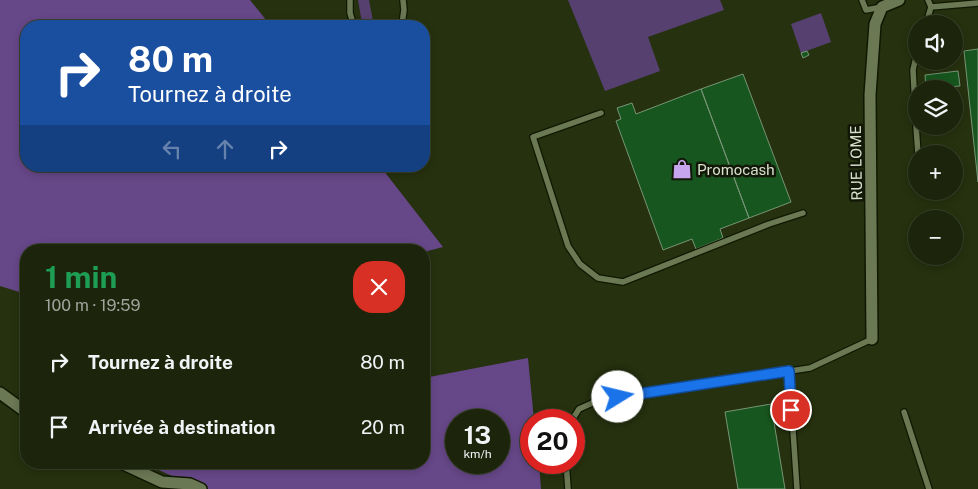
<!DOCTYPE html>
<html lang="fr">
<head>
<meta charset="utf-8">
<style>
  body { margin:0; font-family:"Public Sans",sans-serif; background:#252d14; color:#f1f3f6; height:100vh; display:flex; flex-direction:column; font-size:19px; white-space:nowrap }
  * { box-sizing:border-box; margin:0 }
  p { font-size:16px; color:#a0a59d }
  .icon { flex:none; width:28px; height:28px; fill:none; stroke:currentColor; stroke-width:2; stroke-linecap:round; stroke-linejoin:round }
  .map { position:relative; flex:1; overflow:hidden }
  .details { position:absolute; left:20px; top:244px; width:410px; height:225px; display:flex; flex-direction:column; background:#1c250b; border-radius:20px; box-shadow:0 2px 8px #0003,0 0 0 1px #3a422c }
  .details>* { flex:none }
  .hud { position:absolute; left:20px; top:20px; width:410px; height:152px; border-radius:20px; box-shadow:0 2px 8px #0003,0 0 0 1px #3a422c; background:#1a4fa0; color:#fff; overflow:hidden }
  .buttons { position:absolute; left:908px; top:15px; display:grid; gap:10px }
  .buttons a { display:grid; place-items:center; width:55px; height:55px; border-radius:50%; background:#1c250b; box-shadow:0 2px 8px #0003,0 0 0 1px #3a422c; font-size:25px }
  .speed { position:absolute; left:445px; top:409px; display:flex; gap:10px; font-size:25px; font-weight:700; text-align:center }
  .speed>* { display:grid; place-content:center; width:65px; height:65px; border-radius:50%; background:#1c250b; box-shadow:0 2px 8px #0003,0 0 0 1px #3a422c; line-height:1 }
  .speed small { font-size:12px; font-weight:400 }
  .speed .limit { border:8px solid #d22; background:#fff; color:#111 }
  .pin { position:absolute; display:grid; place-items:center; width:42px; height:42px; color:#fff; margin:-21px; border:2px solid #fff; border-radius:50%; box-shadow:0 1px 5px #0007 }
  .me { position:absolute; width:55px; margin:-28px; rotate:81deg; stroke-linejoin:round; filter:drop-shadow(0 0 4px #0008) }
  .turn { display:flex; align-items:center; gap:18px; height:105px; padding:0 25px; font-size:22px }
  .turn .icon { width:65px; height:65px; stroke-width:2.5 }
  .turn b { display:block; font-size:35px; line-height:42px }
  .lanes { display:flex; align-items:center; height:48px; padding:0 25px; background:#0003; justify-content:center; gap:25px; direction:ltr }
  .lanes .off { opacity:.35 }
  .round { display:grid; place-items:center; flex:none; width:52px; height:52px; border-radius:20px; background:#252d14 }
  .overview { display:flex; align-items:center; justify-content:space-between; height:85px; padding:0 25px }
  h1 { font-size:30px; font-weight:700; line-height:38px; color:#1e9e55 }
  ul { padding:0; list-style:none }
  li { display:flex; align-items:center; gap:15px; height:65px; padding:0 25px }
  li div { flex:1 }
  li b { display:block; font-size:19px }
  li em { font-style:normal }
  .map>svg:first-child { display:block }
</style>
</head>
<body>
<div class="map">
<svg width="978" height="489" viewBox="0 0 978 489">
  <rect width="100%" height="100%" fill="#26310f"/>
  <path fill="#564070" d="M 358,0 L 369,0 L 374,26 L 366,26 L 362,23 Z
    M 568,0 L 720,0 L 724,10 L 648,37 L 660,71 L 605,91 Z
    M 821,13 L 831,42 L 801,53 L 791,24 Z"/>
  <path fill="#664788" fill-rule="evenodd" d="M 0,0 L 250,0 L 271,26 L 26,26 L 26,166 L 380,166 L 443,247 L 424,252 L 26,250 L 26,294 L 0,286 Z
    M 528,358 L 534,420 L 531,420 L 531,462 L 539,463 L 541,489 L 201,489 L 143,463 L 424,462 L 424,378 ZM 456,420 L 499,420 L 499,462 L 456,462 Z"/>
  <path fill="#17561e" stroke="#779577" d="M 978,49 L 978,182 L 964,51 Z
    M 807,51 L 809,55 L 803,58 L 801,53 Z
    M 958,71 L 960,86 L 926,89 L 925,75 Z
    M 743,74 L 791,202 L 749,218 L 701,89 Z
    M 701,89 L 749,218 L 720,229 L 723,238 L 696,249 L 692,239 L 663,250 L 616,121 L 621,119 L 617,108 L 632,103 L 636,114 Z
    M 771,404 L 785,489 L 738,489 L 725,412 Z"/>
  <g fill="none" stroke-linecap="round" stroke-linejoin="round">
    <defs>
      <path id="lane" d="M 350,0 L 350,13 L 354,26
        M 862,0 L 866,10 L 882,7
        M 928,0 L 931,7
        M 926,24 L 931,7 L 978,3
        M 399,26 L 402,24 L 404,10 L 403,0
        M 916,57 L 913,70 L 916,124
        M 601,113 L 533,137 L 568,246 L 580,264 L 598,278 L 623,282 L 769,224 L 803,213
        M 916,126 L 918,154
        M 789,371 L 797,489
        M 904,412 L 929,489
        M 572,420 L 579,409 L 599,400 L 810,368 L 872,339
        M 566,462 L 568,489"/>
      <path id="street" d="M 872,339 L 870,95 L 875,24 L 882,7 L 899,0
        M 0,393 L 26,412
        M 119,462 L 162,482 L 190,484 L 201,489"/>
    </defs>
    <use href="#lane" stroke="#0f1800" stroke-width="8"/>
    <use href="#street" stroke="#0f1800" stroke-width="14"/>
    <use href="#lane" stroke="#6b7854" stroke-width="5.5"/>
    <use href="#street" stroke="#6b7854" stroke-width="11"/>
  </g>
  <g fill="none" stroke-linecap="round" stroke-linejoin="round">
    <defs>
      <path id="route" d="M 618,397 L 789,371 L 791,410"/>
    </defs>
    <use href="#route" stroke="#114b97" stroke-width="12"/>
    <use href="#route" stroke="#1a73e8" stroke-width="9"/>
  </g>
  <defs>
    <symbol id="shop-bare" viewBox="-9 -9 18 18"><path d="M-5-2.5h2.3a2.7 3.5 0 0 1 5.4 0H5L5.5 6h-11ZM-1.5-2.5h3a1.5 2.3 0 0 0-3 0Z" fill="#c7a6ef" stroke="#121708" stroke-width="2.5" paint-order="stroke"/></symbol>
  </defs>
  <g fill-rule="evenodd">
    <use href="#shop-bare" x="668" y="155" width="28" height="28"/>
  </g>
  <g text-anchor="middle" dominant-baseline="central" stroke-width="5" stroke-linejoin="round" paint-order="stroke">
    <g font-size="15" fill="#d9e1cd" stroke="#121708">
      <text transform="translate(856 163) rotate(-91)">RUE LOME</text>
    </g>
    <g font-size="15" fill="#d9e1cd" stroke="#121708" text-anchor="start">
      <text x="697" y="169">Promocash</text>
    </g>
  </g>
</svg>
<div class="buttons">
<a><svg class="icon" aria-label="sound" viewBox="0 0 24 24"><path d="M4 9h4l5-4v14l-5-4H4zM17 9q2 3 0 6"/></svg></a>
<a><svg class="icon" aria-label="layers" viewBox="0 0 24 24"><path d="M12 4l9 5-9 5-9-5zM3 14l9 5 9-5"/></svg></a>
<a>+</a>
<a>−</a>
</div>
<div class="speed"><div>13<small>km/h</small></div><div class="limit">20</div></div>
<div class="pin" style="left:791px;top:410px;background:#d93025"><svg class="icon" aria-label="arrive" viewBox="0 0 24 24"><path d="M6 21V4h12l-3 4 3 4H6"/></svg></div>
<svg class="me" style="left:618px;top:397px" viewBox="-20 -20 40 40"><circle r="19" fill="#fff"/><path d="M0-13L10 11 0 6-10 11z" fill="#1a73e8"/></svg>
<div class="hud">
<div class="turn"><svg class="icon" aria-label="right" viewBox="0 0 24 24"><path d="M7 20v-9h11M14 6l5 5-5 5"/></svg><div><b>80 m</b>Tournez à droite</div></div>
<div class="lanes"><svg class="icon off" aria-label="left" viewBox="0 0 24 24"><path d="M17 20v-9H6M10 6l-5 5 5 5"/></svg><svg class="icon off" aria-label="ahead" viewBox="0 0 24 24"><path d="M12 20V5M6 11l6-6 6 6"/></svg><svg class="icon" aria-label="right" viewBox="0 0 24 24"><path d="M7 20v-9h11M14 6l5 5-5 5"/></svg></div>
</div>
<section class="details">
<div class="overview"><div><h1>1 min</h1><p>100 m · 19:59</p></div><a class="round" style="background:#d93025;color:#fff"><svg class="icon" aria-label="close" viewBox="0 0 24 24"><path d="M6 6l12 12M18 6L6 18"/></svg></a></div>
<ul>
<li><svg class="icon" aria-label="right" viewBox="0 0 24 24"><path d="M7 20v-9h11M14 6l5 5-5 5"/></svg><div><b>Tournez à droite</b></div><em>80 m</em></li>
<li><svg class="icon" aria-label="arrive" viewBox="0 0 24 24"><path d="M6 21V4h12l-3 4 3 4H6"/></svg><div><b>Arrivée à destination</b></div><em>20 m</em></li>
</ul>
</section>
</div>
</body>
</html>
